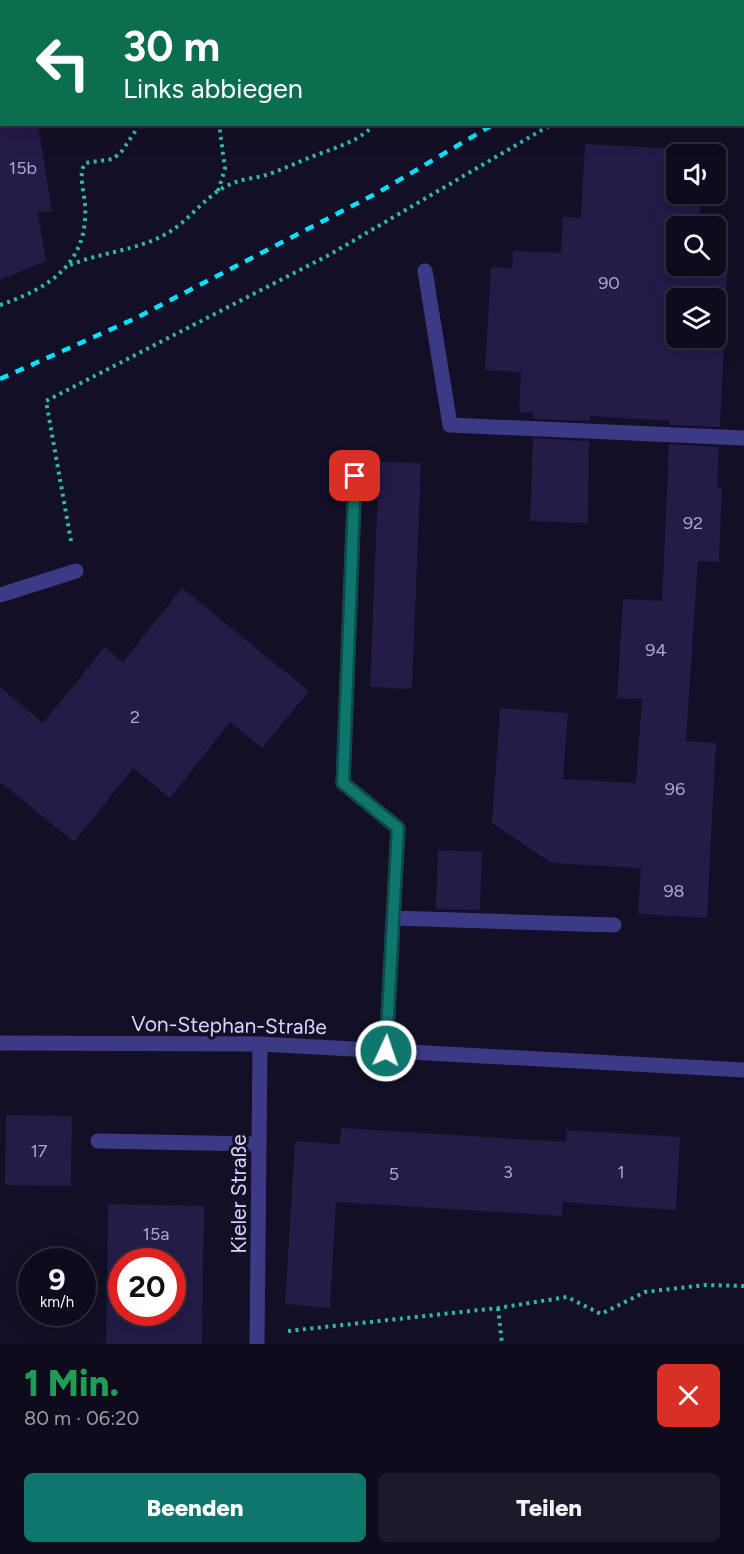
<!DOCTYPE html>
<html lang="de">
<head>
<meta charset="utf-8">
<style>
  body { margin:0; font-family:Figtree,sans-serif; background:#1c1929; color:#f1f3f6; height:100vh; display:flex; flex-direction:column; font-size:22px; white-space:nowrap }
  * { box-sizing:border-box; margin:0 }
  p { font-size:20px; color:#9b9ba3 }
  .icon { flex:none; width:33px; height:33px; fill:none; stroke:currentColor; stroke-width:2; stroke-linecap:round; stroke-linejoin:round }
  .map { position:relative; height:1344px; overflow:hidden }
  .side { display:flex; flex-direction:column; background:#0e0b1c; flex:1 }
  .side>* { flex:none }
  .banner { position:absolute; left:0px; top:0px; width:744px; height:126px; box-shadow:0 6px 24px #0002,0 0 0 2px #2e2b3b; background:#0b6e4f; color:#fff; overflow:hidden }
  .tools { position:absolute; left:666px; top:144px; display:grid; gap:12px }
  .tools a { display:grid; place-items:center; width:60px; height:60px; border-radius:9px; background:#0e0b1c; box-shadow:0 6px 24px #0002,0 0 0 2px #2e2b3b; font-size:30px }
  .speed { position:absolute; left:18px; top:1248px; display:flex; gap:12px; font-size:30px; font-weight:700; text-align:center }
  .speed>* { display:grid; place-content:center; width:78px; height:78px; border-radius:50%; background:#0e0b1c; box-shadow:0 6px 24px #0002,0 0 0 2px #2e2b3b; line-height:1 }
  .speed small { font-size:15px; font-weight:400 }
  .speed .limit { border:9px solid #d22; background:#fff; color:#111 }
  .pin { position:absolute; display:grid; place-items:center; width:51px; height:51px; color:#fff; margin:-26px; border-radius:12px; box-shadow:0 3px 9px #0006 }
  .me { position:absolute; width:66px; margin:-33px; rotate:3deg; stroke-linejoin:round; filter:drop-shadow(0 0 4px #0008) }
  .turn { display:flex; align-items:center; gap:21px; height:126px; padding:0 24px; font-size:27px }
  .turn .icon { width:78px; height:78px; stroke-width:2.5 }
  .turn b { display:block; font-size:42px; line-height:51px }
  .round { display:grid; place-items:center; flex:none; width:63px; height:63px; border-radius:9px; background:#1c1929 }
  .overview { display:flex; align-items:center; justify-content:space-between; height:102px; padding:0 24px }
  h1 { font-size:36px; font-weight:800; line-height:45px; color:#1e9e55 }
  .cta { display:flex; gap:12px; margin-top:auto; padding:12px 24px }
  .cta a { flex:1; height:69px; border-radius:9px; background:#0f766e; color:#fff; font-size:24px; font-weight:800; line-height:69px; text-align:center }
  .cta a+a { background:#1c1929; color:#f1f3f6 }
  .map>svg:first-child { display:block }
</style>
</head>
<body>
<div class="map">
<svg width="744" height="1344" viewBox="0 0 744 1344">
  <rect width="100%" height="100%" fill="#130f26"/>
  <path fill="#241b47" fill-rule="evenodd" d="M 0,124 L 38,124 L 52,211 L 38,212 L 46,261 L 0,280 Z
    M 585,144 L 703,150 L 703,154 L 676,154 L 676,194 L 701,194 L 699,226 L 676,226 L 676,266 L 716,266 L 716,257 L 728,258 L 720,427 L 670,425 L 670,421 L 590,416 L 590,421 L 533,419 L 534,413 L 519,412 L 521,372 L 485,370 L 491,267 L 512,268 L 513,251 L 561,253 L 563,217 L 581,218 ZM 676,298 L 716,298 L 716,338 L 676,338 Z
    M 533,438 L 589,441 L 588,523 L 530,521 Z
    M 669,444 L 719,447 L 717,487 L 722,487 L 719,562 L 698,561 L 686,741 L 716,743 L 707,918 L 638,914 L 641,868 L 551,863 L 492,823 L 500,708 L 568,713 L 563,779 L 636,783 L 642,699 L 617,698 L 623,599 L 662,601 Z
    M 379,462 L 421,463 L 412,689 L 370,687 Z
    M 182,588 L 309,691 L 262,748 L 230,722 L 170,798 L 133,768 L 74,842 L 0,782 L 0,687 L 43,723 L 105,647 L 123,662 Z
    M 438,850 L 482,852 L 480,910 L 436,909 Z
    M 6,1115 L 72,1116 L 71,1186 L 5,1185 Z
    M 341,1128 L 566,1142 L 567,1130 L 680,1137 L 676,1210 L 563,1202 L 562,1216 L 336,1202 L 330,1308 L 285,1304 L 295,1141 L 340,1144 Z
    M 108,1204 L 204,1206 L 202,1344 L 106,1344 ZM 122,1262 L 172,1262 L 172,1312 L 122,1312 Z"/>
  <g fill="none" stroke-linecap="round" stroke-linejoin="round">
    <path stroke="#2fb8b0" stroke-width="4" stroke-dasharray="3 4.5" stroke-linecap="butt" d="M 370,0 L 370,2
      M 742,13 L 744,12
      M 218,191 L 225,169 L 219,124
      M 70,265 C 101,252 136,251 166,234 C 191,220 208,191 236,182 C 244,179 254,178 263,176 C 282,170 300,161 319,154 C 340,146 359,141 375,124
      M 0,305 C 50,288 89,263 85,204 C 84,191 78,175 85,163 L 113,159 L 122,151 L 140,124
      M 71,541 L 46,401 L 329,255 L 552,124
      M 498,1308 L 502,1344
      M 288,1331 L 498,1308 L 567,1297 L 601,1314 L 645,1292 L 705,1285 L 744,1286"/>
    <path stroke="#3d3a85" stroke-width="15" d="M 431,2 L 431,0
      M 571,2 L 574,0
      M 425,271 L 450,425 L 744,438
      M 355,476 L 343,783 L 398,828 L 386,1051
      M 0,595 L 76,571
      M 393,918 L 614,925
      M 0,1043 L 260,1044 L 744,1070
      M 98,1141 L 259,1144
      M 257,1344 L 260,1044"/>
    <path stroke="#00e5ff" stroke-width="4.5" stroke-dasharray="9 8" stroke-linecap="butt" d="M 705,2 L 708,0
      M 0,379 L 134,319 L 379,192 L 494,124"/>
  </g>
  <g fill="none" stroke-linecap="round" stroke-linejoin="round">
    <defs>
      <path id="route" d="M 355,476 L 343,783 L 398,828 L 386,1051"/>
    </defs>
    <use href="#route" stroke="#0a4d48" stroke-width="15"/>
    <use href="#route" stroke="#0f766e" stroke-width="10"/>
  </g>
  <g text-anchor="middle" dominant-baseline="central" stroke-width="6" stroke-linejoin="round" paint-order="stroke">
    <g font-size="18" fill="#aca6d1">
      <text x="23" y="168">15b</text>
      <text x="609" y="283">90</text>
      <text x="693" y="523">92</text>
      <text x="656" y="650">94</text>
      <text x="135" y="717">2</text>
      <text x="675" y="789">96</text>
      <text x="674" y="891">98</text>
      <text x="39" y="1151">17</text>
      <text x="508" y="1172">3</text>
      <text x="621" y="1172">1</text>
      <text x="394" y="1174">5</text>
      <text x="156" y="1234">15a</text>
    </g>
    <g font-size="21" fill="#d9d4ff" stroke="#130f26">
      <text transform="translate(229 1025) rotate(1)">Von-Stephan-Straße</text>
      <text transform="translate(238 1194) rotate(-90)">Kieler Straße</text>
    </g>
  </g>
</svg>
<div class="tools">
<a><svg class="icon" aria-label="sound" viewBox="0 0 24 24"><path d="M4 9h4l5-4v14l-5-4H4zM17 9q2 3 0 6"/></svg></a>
<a><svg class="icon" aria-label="search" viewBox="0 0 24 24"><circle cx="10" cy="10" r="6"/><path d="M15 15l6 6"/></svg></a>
<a><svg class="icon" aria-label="layers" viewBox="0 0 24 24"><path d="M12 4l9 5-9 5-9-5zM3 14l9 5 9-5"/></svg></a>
</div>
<div class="speed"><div>9<small>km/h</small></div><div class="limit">20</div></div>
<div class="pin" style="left:355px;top:476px;background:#d93025"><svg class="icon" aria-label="arrive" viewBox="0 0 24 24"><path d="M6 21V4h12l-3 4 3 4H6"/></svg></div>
<svg class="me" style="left:386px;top:1051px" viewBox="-20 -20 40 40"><circle r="17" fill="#0f766e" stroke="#fff" stroke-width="3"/><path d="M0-11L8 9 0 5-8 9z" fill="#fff"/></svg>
<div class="banner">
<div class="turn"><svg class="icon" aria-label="left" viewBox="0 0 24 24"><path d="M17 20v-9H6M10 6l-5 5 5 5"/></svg><div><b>30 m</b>Links abbiegen</div></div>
</div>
</div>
<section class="side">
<div class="overview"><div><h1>1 Min.</h1><p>80 m · 06:20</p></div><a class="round" style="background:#d93025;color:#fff"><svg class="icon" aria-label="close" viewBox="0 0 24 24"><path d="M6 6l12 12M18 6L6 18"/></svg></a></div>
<div class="cta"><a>Beenden</a><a>Teilen</a></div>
</section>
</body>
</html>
